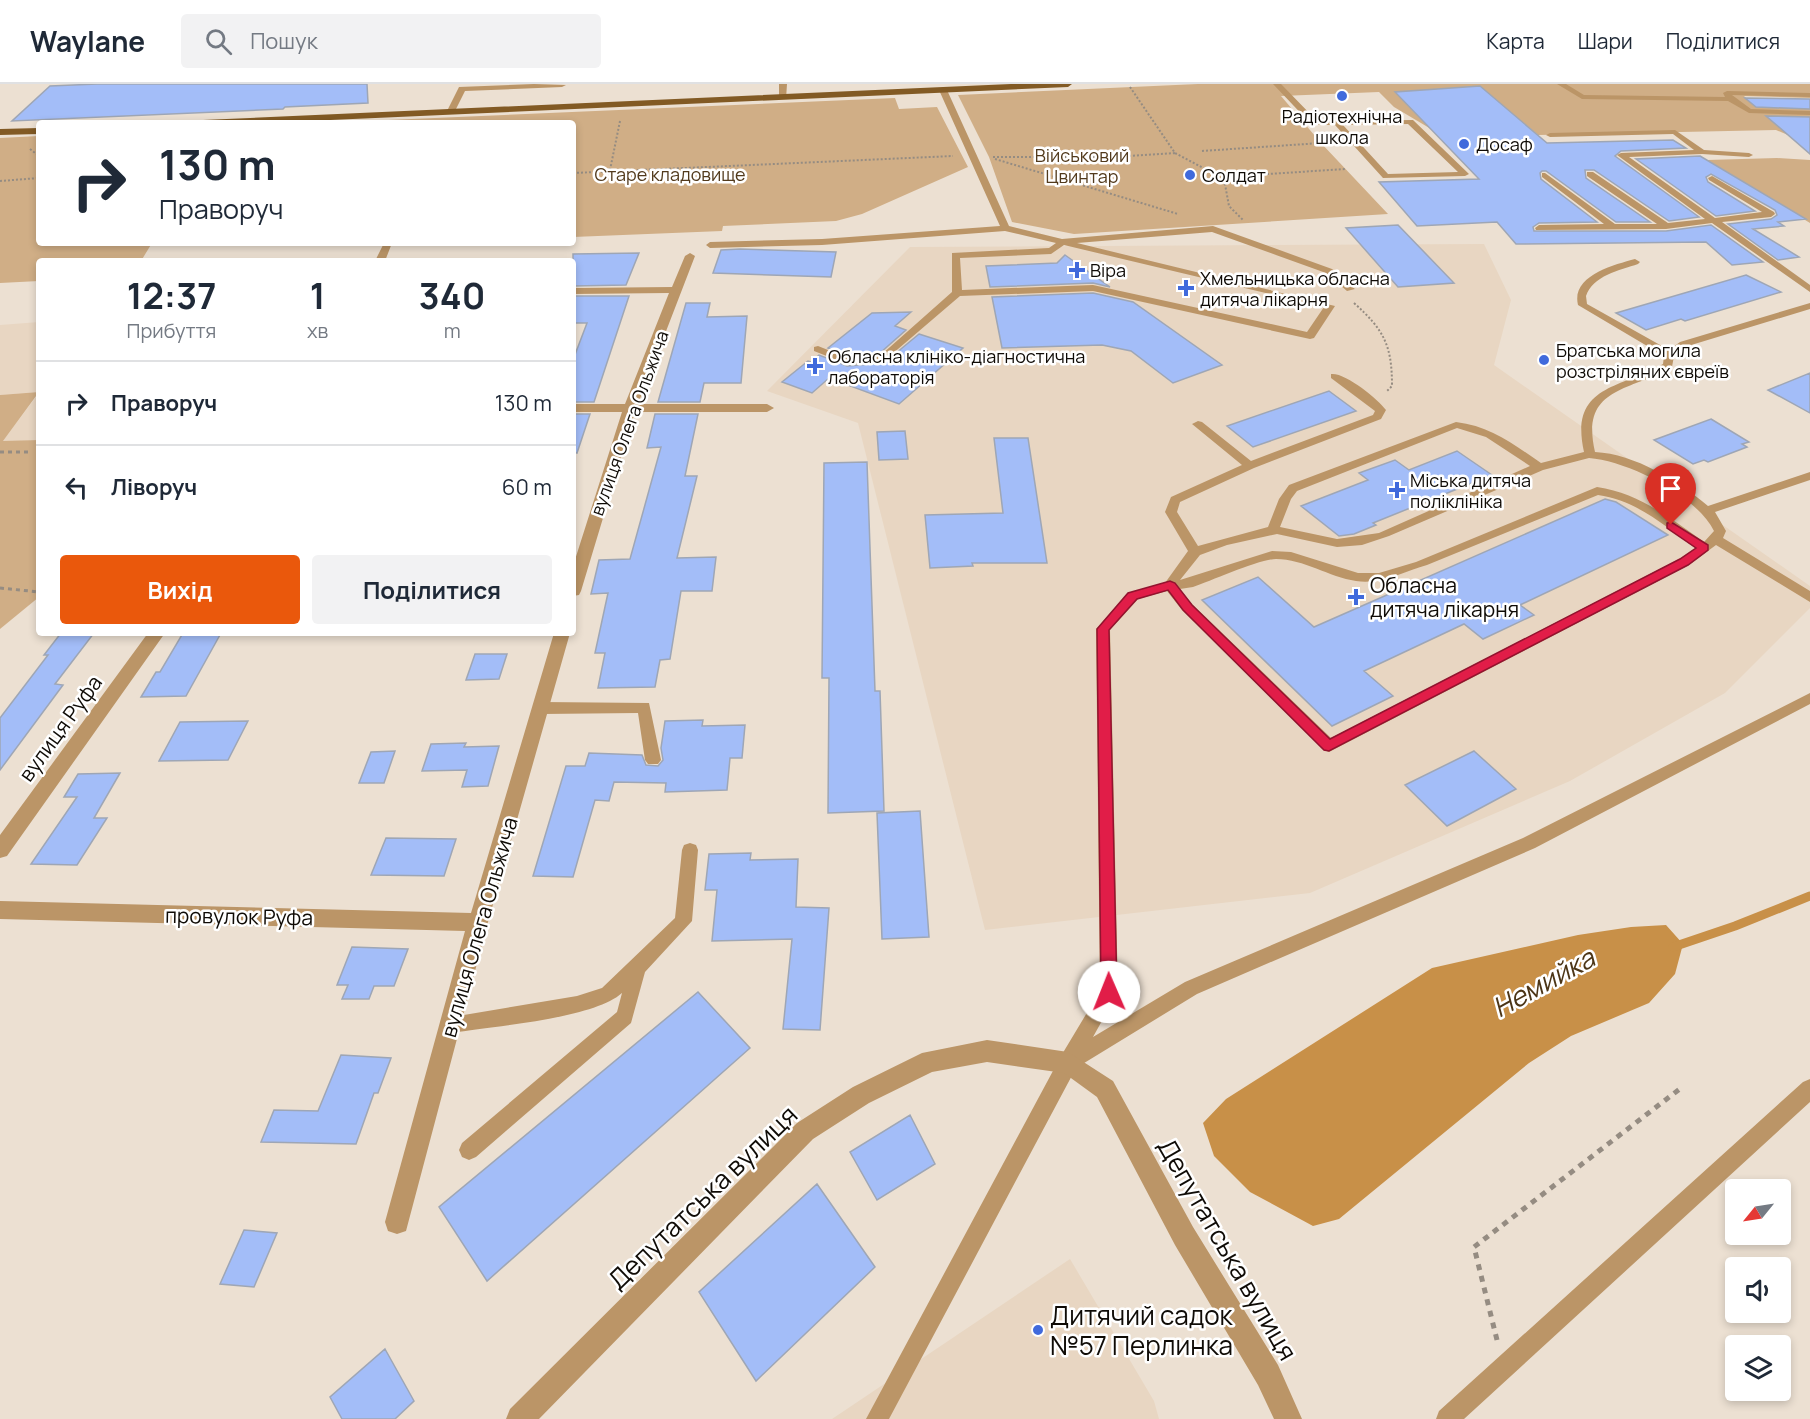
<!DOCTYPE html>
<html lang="uk">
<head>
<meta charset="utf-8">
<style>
  body { margin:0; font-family:Manrope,sans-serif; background:#f2f2f3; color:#1f2937; height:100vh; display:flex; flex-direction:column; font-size:22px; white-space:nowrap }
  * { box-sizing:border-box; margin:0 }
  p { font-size:20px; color:#747a83 }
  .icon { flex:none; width:33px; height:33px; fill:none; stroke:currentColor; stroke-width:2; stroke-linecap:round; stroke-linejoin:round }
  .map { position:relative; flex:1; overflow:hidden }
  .details { position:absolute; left:36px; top:174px; width:540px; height:378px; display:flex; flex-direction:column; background:#fff; border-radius:6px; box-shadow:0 3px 9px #0003 }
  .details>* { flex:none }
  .banner { position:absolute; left:36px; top:36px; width:540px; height:126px; border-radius:6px; box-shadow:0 3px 9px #0003; background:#fff; color:#1f2937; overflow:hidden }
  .needle { width:39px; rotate:240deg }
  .fabs { position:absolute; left:1725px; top:1095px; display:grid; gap:12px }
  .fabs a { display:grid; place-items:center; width:66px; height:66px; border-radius:6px; background:#fff; box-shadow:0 3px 9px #0003; font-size:30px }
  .pin { position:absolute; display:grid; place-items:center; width:51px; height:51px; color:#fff; margin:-62px -26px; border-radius:50% 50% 50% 0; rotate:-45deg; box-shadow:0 0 6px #0007 }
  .pin .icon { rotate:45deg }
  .me { position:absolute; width:66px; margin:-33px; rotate:359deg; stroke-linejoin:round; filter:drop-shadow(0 0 4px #0008) }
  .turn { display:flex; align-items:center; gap:21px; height:126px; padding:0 24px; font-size:27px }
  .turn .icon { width:78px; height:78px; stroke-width:2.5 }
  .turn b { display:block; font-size:42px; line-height:51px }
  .eta { display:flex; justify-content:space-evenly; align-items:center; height:102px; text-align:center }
  .eta b { font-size:36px; font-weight:700; line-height:42px }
  .primary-button { display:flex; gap:12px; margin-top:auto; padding:12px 24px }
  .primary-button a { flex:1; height:69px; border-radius:6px; background:#ea580c; color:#fff; font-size:24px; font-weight:700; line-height:69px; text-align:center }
  .primary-button a+a { background:#f2f2f3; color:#1f2937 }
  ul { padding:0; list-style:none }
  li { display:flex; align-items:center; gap:18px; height:84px; padding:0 24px; border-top:2px solid #e0e1e3 }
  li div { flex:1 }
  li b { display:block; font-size:22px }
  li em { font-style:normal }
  header { display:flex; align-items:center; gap:36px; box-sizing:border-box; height:84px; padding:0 30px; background:#fff; border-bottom:2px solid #e0e1e3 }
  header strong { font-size:28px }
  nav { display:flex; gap:33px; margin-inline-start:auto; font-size:21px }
  .search { width:420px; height:54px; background:#f2f2f3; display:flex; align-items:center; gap:15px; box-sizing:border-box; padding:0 21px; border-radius:6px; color:#747a83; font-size:22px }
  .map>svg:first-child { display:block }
</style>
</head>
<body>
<header>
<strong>Waylane</strong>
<div class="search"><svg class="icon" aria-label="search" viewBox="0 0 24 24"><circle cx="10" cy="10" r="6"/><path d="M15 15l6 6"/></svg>Пошук</div>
<nav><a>Карта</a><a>Шари</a><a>Поділитися</a></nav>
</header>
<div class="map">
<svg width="1810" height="1335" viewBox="0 0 1810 1335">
  <rect width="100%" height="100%" fill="#ece0d2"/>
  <path fill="#e8d6c2" d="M 1484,160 L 1511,216 L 1494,281 L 1810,502 L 1810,524 L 1725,609 L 1570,697 L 1310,809 L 985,846 L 858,339 L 767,307 L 910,163 Z
    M 39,238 L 39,308 L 0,311 L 0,241 Z
    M 39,309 L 39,356 L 2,358 Z
    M 1070,1175 L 1154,1317 L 1159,1335 L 832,1335 Z"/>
  <path fill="#d0ae86" d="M 1198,0 L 1810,0 L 1810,14 L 1744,12 L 1755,22 L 1810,24 L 1810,54 L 1795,54 L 1776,46 L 1538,51 L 1525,40 L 1431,45 L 1394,23 L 1379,8 L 1281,12 L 1321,59 L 1388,130 L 1074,150 L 1012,138 L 989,73 L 958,11 Z
    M 895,14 L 899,25 L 937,23 L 968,83 L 862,130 L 836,137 L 723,142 L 722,147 L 573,153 L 573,39 L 319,39 Z
    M 39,52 L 39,159 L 152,159 L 141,177 L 39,177 L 39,197 L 0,199 L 0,54 Z
    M 1777,74 L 1810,76 L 1810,139 L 1707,76 Z
    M 39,308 L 3,357 L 39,356 L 39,513 L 0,545 L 0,311 Z"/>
  <path fill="#c89048" d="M 1666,841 L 1683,860 L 1675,890 L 1649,919 L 1571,952 L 1529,979 L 1339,1135 L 1313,1142 L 1250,1108 L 1214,1072 L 1203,1039 L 1226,1015 L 1432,884 L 1578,851 L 1631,843 Z"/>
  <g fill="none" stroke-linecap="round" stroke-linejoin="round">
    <path stroke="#c89048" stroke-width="9" d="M 1673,863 L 1735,842 L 1810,812"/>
  </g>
  <path fill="#a3bdf8" stroke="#9ea6b5" stroke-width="1.5" d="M 97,0 L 367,0 L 368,19 L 285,23 L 283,25 L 12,37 L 50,2 Z
    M 1480,2 L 1547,59 L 1673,56 L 1686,64 L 1621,67 L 1615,72 L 1699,133 L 1669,137 L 1594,86 L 1585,86 L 1586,94 L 1650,138 L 1616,138 L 1546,87 L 1542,87 L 1540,89 L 1541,95 L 1597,138 L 1539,139 L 1533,143 L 1534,147 L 1666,147 L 1711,141 L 1763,178 L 1732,181 L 1706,158 L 1516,160 L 1497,138 L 1417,142 L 1379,98 L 1479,95 L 1395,8 Z
    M 1745,14 L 1810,15 L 1810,25 L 1756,23 Z
    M 1766,32 L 1810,33 L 1810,70 Z
    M 1700,72 L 1806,135 L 1778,138 L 1784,142 L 1753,145 L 1799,173 L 1778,176 L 1728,140 L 1771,135 L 1777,131 L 1775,126 L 1711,90 L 1706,93 L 1708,98 L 1755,127 L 1716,132 L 1636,75 Z
    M 1398,141 L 1454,199 L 1398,203 L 1346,144 Z
    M 721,166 L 740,165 L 836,168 L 831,193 L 713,189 Z
    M 639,169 L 626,201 L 573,202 L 573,170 Z
    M 1065,171 L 1110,203 L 1093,199 L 990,203 L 986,182 L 1057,179 Z
    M 1746,191 L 1781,208 L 1685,237 L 1681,235 L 1646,246 L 1616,229 Z
    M 1093,209 L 1133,218 L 1222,281 L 1173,299 L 1131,267 L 1102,261 L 1002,264 L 992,213 Z
    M 573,212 L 629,212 L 594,318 L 573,318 L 573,276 L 587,239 L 573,239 Z
    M 686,219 L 710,219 L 707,233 L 747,232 L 741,299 L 704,299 L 700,318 L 658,318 Z
    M 911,228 L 895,242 L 906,246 L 880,269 L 848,272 L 828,264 L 872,229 Z
    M 919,250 L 963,264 L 899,320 L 829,294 L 812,309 L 782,298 L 808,277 L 811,278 L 819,271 L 847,282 L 884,279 Z
    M 1810,289 L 1810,329 L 1768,306 Z
    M 1329,307 L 1356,327 L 1253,363 L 1227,342 Z
    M 573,330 L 590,330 L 577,369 L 573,368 Z
    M 655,330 L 698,330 L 685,392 L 697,392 L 677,474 L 716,473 L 712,507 L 681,507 L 670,575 L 660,576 L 655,603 L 598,604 L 605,569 L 595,569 L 608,509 L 591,510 L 599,476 L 630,475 L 661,363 L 647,364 Z
    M 1711,335 L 1749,358 L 1742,360 L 1747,363 L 1708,378 L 1704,376 L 1693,380 L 1654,356 Z
    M 905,347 L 908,375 L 879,376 L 877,348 Z
    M 994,354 L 1028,354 L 1047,479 L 972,479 L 973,482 L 930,484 L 925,431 L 1003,429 Z
    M 1457,367 L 1492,391 L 1373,439 L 1376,441 L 1354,450 L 1339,452 L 1301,422 L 1368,396 L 1359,389 L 1395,376 L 1409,386 Z
    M 867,378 L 875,607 L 880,607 L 884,727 L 828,729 L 829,594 L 822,594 L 824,379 Z
    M 1605,415 L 1616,418 L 1668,451 L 1520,521 L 1534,531 L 1483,555 L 1464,540 L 1364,587 L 1393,612 L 1332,642 L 1202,516 L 1258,493 L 1314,543 Z
    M 61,549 L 94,549 L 55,600 L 63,601 L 0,686 L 0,634 L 48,571 L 44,571 Z
    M 183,549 L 221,549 L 186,612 L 141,613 L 156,588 L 160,588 Z
    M 475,570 L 507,570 L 499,595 L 466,596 Z
    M 703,636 L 702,642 L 745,641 L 742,674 L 730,674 L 727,706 L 665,708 L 666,699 L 614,698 L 609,717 L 595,716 L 573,793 L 533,792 L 566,682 L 585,682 L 589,669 L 642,671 L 646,681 L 658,682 L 663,676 L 661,664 L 665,637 Z
    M 248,637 L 228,676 L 159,677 L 180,638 Z
    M 466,659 L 464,663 L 499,662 L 488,702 L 462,703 L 467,686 L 422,687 L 431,660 Z
    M 395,667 L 384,699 L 359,699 L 371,668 Z
    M 1474,667 L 1516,705 L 1447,742 L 1405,701 Z
    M 120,689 L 94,734 L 107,734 L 77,781 L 31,780 L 77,713 L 64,713 L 78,690 Z
    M 920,727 L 929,853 L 882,855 L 877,729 Z
    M 386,754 L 456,755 L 444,792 L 371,791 Z
    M 751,769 L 750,776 L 798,775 L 796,823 L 829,824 L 820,946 L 783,945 L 792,855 L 712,857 L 717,806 L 705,806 L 709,770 Z
    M 352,863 L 408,865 L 394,902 L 374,902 L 369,915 L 342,915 L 348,901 L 337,901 Z
    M 698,908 L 750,964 L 487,1197 L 439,1123 Z
    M 341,971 L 391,974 L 378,1009 L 374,1009 L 356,1060 L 261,1058 L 274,1026 L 318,1027 Z
    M 910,1031 L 935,1080 L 877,1116 L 850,1068 Z
    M 817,1100 L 875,1183 L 756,1297 L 699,1208 Z
    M 244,1146 L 277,1149 L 254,1203 L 220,1200 Z
    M 385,1265 L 414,1317 L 395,1335 L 342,1335 L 330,1313 Z"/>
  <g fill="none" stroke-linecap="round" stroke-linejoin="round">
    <path stroke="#958c82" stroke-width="2" stroke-dasharray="2 2" stroke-linecap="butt" d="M 1130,3 L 1175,69 L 1224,95 L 1229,122 L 1244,137
      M 30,65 L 39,72
      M 1202,67 L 1321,59
      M 993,73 L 1111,73 L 1175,69
      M 995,75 L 1178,130
      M 610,86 L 620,37
      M 573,89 L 953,72
      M 1223,93 L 1345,85
      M 0,97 L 39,94
      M 1354,219 C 1384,246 1392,261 1392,302 L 1387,307"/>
    <path stroke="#958c82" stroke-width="3" stroke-dasharray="4 4" stroke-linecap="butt" d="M 0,368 L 31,368
      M 0,504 L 39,508"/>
    <path stroke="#958c82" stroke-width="5" stroke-dasharray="6 6" stroke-linecap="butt" d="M 1497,1256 L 1474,1163 L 1681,1004"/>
    <path fill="#bb9567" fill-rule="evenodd" d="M 534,0 L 566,1 L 562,3 L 465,7 L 454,29 L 447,27 L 459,3 Z
      M 779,0 L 787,0 L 786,15 L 779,13 Z
      M 1273,0 L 1281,0 L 1317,37 L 1413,36 L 1469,90 L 1465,92 L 1383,94 L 1335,41 L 1312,41 ZM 1408,40 L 1458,88 L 1388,90 L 1343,41 Z
      M 1557,0 L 1566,0 L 1584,11 L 1725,13 L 1723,9 L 1727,7 L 1810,9 L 1810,13 L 1732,11 L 1751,25 L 1810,27 L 1810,31 L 1749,29 L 1728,17 L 1582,15 Z
      M 943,4 L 947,6 L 1009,142 L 1062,155 L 1213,142 L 1332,185 L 1355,205 L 1347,207 L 1326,189 L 1212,148 L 1077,159 L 1335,222 L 1314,254 L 1310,255 L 1093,207 L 960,212 L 884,277 L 847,280 L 814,267 L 814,263 L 818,262 L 848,274 L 881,271 L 952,208 L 952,169 L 1049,164 L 1056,159 L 1005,147 L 822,161 L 710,164 L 706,161 L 710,158 L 822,155 L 1000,142 L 939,6 ZM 1064,161 L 1324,223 L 1307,248 L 1093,201 L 962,206 L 960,174 L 1051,170 Z
      M 1675,46 L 1704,66 L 1749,69 L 1753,71 L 1749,73 L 1702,70 L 1629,73 L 1715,134 L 1762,128 L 1709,96 L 1708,94 L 1712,92 L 1774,128 L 1775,130 L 1771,133 L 1722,138 L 1810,201 L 1810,208 L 1712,139 L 1666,145 L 1536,146 L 1535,144 L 1539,141 L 1604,140 L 1542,93 L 1542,89 L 1545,89 L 1615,140 L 1657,140 L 1587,92 L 1587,88 L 1593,88 L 1668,139 L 1705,135 L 1617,71 L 1621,69 L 1694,66 L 1673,50 L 1550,53 L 1546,51 L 1550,49 Z
      M 384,159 L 392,159 L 385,177 L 375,177 Z
      M 1635,175 L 1640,178 L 1638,180 C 1620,186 1592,192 1586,212 L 1587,220 L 1669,266 L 1680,258 L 1810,219 L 1810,225 L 1688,262 L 1674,272 L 1672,283 C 1629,308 1580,303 1595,368 C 1635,370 1678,397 1708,422 L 1810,388 L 1810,396 L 1715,428 L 1726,447 L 1723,454 L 1810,507 L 1810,518 L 1716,461 L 1689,481 L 1329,668 L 1324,666 L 1182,526 L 1167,507 L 1138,515 L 1110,546 L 1118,908 L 1093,953 L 1185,898 L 1523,754 L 1810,609 L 1810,620 L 1535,764 L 1197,910 L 1076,984 L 889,1335 L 866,1335 L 1061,972 L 1100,907 L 1096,545 L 1128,509 L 1165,499 L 1188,467 L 1165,428 L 1171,413 L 1242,381 L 1192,340 L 1198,337 L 1202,338 L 1251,377 L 1373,331 L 1375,327 L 1331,294 L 1331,290 C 1345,288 1378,315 1386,326 L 1381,335 L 1254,384 L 1180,418 L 1177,428 L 1198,462 L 1268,443 L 1279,415 L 1289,401 L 1456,338 C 1490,342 1513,360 1541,379 L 1584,368 C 1569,301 1620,305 1663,280 L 1664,272 L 1578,221 C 1571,192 1613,181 1635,175 ZM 1457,344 L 1486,353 L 1530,382 L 1379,449 L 1337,455 L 1280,443 L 1291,415 L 1297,407 ZM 1589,374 C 1628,377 1696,411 1714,447 L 1704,458 C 1670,434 1639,409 1597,403 L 1416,478 L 1379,489 L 1358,489 L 1291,468 L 1272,467 L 1180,496 L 1200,471 L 1227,461 L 1277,450 L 1337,463 L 1362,461 L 1389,452 L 1543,386 ZM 1598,411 C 1636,416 1665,442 1695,464 L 1679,475 L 1331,654 L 1192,520 L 1180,505 L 1193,503 C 1211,497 1260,475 1276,475 C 1304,475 1329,493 1356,497 C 1382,501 1405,487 1427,481 Z
      M 542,618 L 649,619 L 661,676 L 658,680 L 648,680 L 645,676 L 638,629 L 542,630 L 537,628 L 535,624 L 537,620 Z
      M 690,759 L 696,761 L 698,766 L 692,837 L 645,888 L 631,939 L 476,1073 L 469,1076 L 462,1073 L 459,1066 L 462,1059 L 617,928 L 622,909 C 593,935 493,942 452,949 L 446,946 L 443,940 L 446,934 L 577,912 L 602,904 L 675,834 L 682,766 L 684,761 Z
      M 1810,995 L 1810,1018 L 1464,1335 L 1436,1335 L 1439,1327 L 1803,998 Z"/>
    <path fill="#bb9567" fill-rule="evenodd" d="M 690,169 L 695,172 L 638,320 L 767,320 L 774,324 L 767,328 L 635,328 L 581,507 L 579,511 L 573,512 L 573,482 L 622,328 L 573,328 L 573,320 L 625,320 L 669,209 L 573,210 L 573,204 L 672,203 L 685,172 Z
      M 148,549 L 165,549 L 7,772 L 0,774 L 0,751 Z
      M 554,549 L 570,549 L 488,838 L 406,1147 L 397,1150 L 388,1147 L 385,1138 L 465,847 L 0,835 L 0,817 L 471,829 Z
      M 987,956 L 1068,968 L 1113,997 L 1193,1143 L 1278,1281 L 1302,1335 L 1274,1335 L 1258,1301 L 1175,1161 L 1097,1013 L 1064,989 L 987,978 L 932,988 L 869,1019 L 813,1055 L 539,1335 L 506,1335 L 510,1325 L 797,1039 L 853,1003 L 922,969 Z"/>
    <path fill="#825a24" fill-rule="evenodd" d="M 1011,0 L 1072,0 L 1068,3 L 263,39 L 198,39 L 203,36 Z
      M 39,44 L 39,50 L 0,51 L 0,45 Z"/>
  </g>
  <path fill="#e11d48" stroke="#92132f" stroke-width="1.5" d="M 1671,438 L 1708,461 L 1708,466 L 1688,481 L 1329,667 L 1324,666 L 1183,526 L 1168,506 L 1137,515 L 1109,546 L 1117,908 L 1115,914 L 1109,916 L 1104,914 L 1101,908 L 1097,545 L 1128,509 L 1170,497 L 1175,499 L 1192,521 L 1330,655 L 1680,475 L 1696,464 L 1667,444 L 1667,439 Z"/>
  <g fill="#406adc" stroke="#fff" stroke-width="2">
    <circle cx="1342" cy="12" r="6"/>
    <circle cx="1464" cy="60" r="6"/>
    <circle cx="1190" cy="91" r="6"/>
    <path d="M1074 177h6v6h6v6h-6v6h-6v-6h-6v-6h6z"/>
    <path d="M1183 195h6v6h6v6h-6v6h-6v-6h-6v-6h6z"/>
    <circle cx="1544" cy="276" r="6"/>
    <path d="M812 273h6v6h6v6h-6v6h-6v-6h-6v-6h6z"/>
    <path d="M1394 397h6v6h6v6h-6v6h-6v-6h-6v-6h6z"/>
    <path d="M1353 504h6v6h6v6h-6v6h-6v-6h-6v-6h6z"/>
    <circle cx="1038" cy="1246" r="6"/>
  </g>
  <g text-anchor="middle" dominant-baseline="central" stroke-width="5" stroke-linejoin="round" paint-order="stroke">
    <g font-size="18" fill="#0f0b06" stroke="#fff" text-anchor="start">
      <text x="1342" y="32" text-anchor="middle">Радіотехнічна<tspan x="1342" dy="21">школа</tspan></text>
      <text x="1476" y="60">Досаф</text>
      <text x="1202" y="91">Солдат</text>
      <text x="1090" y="186">Віра</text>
      <text x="1200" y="194">Хмельницька обласна<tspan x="1200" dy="21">дитяча лікарня</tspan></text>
      <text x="1556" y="266">Братська могила<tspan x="1556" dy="21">розстріляних євреїв</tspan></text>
      <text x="828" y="272">Обласна клініко-діагностична<tspan x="828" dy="21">лабораторія</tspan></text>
      <text x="1410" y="396">Міська дитяча<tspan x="1410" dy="21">поліклініка</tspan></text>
    </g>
    <g font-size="18" fill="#523a1c" stroke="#fff">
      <text x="1082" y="71">Військовий<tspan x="1082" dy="21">Цвинтар</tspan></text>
      <text x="670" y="90">Старе кладовище</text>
    </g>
    <g font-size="18" fill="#0f0b06" stroke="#fff">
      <text transform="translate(629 339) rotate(-70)">вулиця Олега Ольжича</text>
    </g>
    <g font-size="21" fill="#0f0b06" stroke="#fff" text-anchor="start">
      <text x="1370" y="501">Обласна<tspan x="1370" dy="24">дитяча лікарня</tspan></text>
    </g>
    <g font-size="21" fill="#0f0b06" stroke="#fff">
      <text transform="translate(60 644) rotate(-54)">вулиця Руфа</text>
      <text transform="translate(239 832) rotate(1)">провулок Руфа</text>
      <text transform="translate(479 843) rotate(-74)">вулиця Олега Ольжича</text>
    </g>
    <g font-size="26" fill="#0f0b06" stroke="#fff">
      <text transform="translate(702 1113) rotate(-44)">Депутатська вулиця</text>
      <text transform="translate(1228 1165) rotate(60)">Депутатська вулиця</text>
    </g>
    <g font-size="26" fill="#0f0b06" stroke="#fff" text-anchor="start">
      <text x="1050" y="1231">Дитячий садок<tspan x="1050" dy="30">№57 Перлинка</tspan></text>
    </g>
    <g font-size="27" font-style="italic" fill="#4c3516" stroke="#fff">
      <text transform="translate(1543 898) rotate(-29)">Немийка</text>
    </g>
  </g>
</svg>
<div class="fabs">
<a><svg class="needle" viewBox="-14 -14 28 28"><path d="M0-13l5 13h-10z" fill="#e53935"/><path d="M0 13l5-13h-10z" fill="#747a83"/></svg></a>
<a><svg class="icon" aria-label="sound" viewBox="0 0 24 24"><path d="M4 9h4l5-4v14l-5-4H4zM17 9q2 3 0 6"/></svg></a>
<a><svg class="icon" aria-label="layers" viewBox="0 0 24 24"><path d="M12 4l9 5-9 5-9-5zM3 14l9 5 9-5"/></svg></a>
</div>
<div class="pin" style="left:1671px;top:441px;background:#d93025"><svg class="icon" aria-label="arrive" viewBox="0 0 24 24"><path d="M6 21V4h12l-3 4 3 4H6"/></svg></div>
<svg class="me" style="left:1109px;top:908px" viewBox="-20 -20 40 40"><circle r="19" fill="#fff"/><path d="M0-13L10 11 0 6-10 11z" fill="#e11d48"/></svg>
<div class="banner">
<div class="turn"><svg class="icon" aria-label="right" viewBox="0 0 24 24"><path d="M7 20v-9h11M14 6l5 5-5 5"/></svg><div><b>130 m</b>Праворуч</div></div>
</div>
<section class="details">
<div class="eta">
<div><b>12:37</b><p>Прибуття</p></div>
<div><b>1</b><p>хв</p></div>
<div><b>340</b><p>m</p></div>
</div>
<ul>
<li><svg class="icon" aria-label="right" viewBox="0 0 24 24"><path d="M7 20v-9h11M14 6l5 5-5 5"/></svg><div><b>Праворуч</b></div><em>130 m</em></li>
<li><svg class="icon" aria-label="left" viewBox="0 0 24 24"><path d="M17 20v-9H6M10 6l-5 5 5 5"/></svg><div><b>Ліворуч</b></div><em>60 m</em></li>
</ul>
<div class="primary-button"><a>Вихід</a><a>Поділитися</a></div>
</section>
</div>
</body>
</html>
